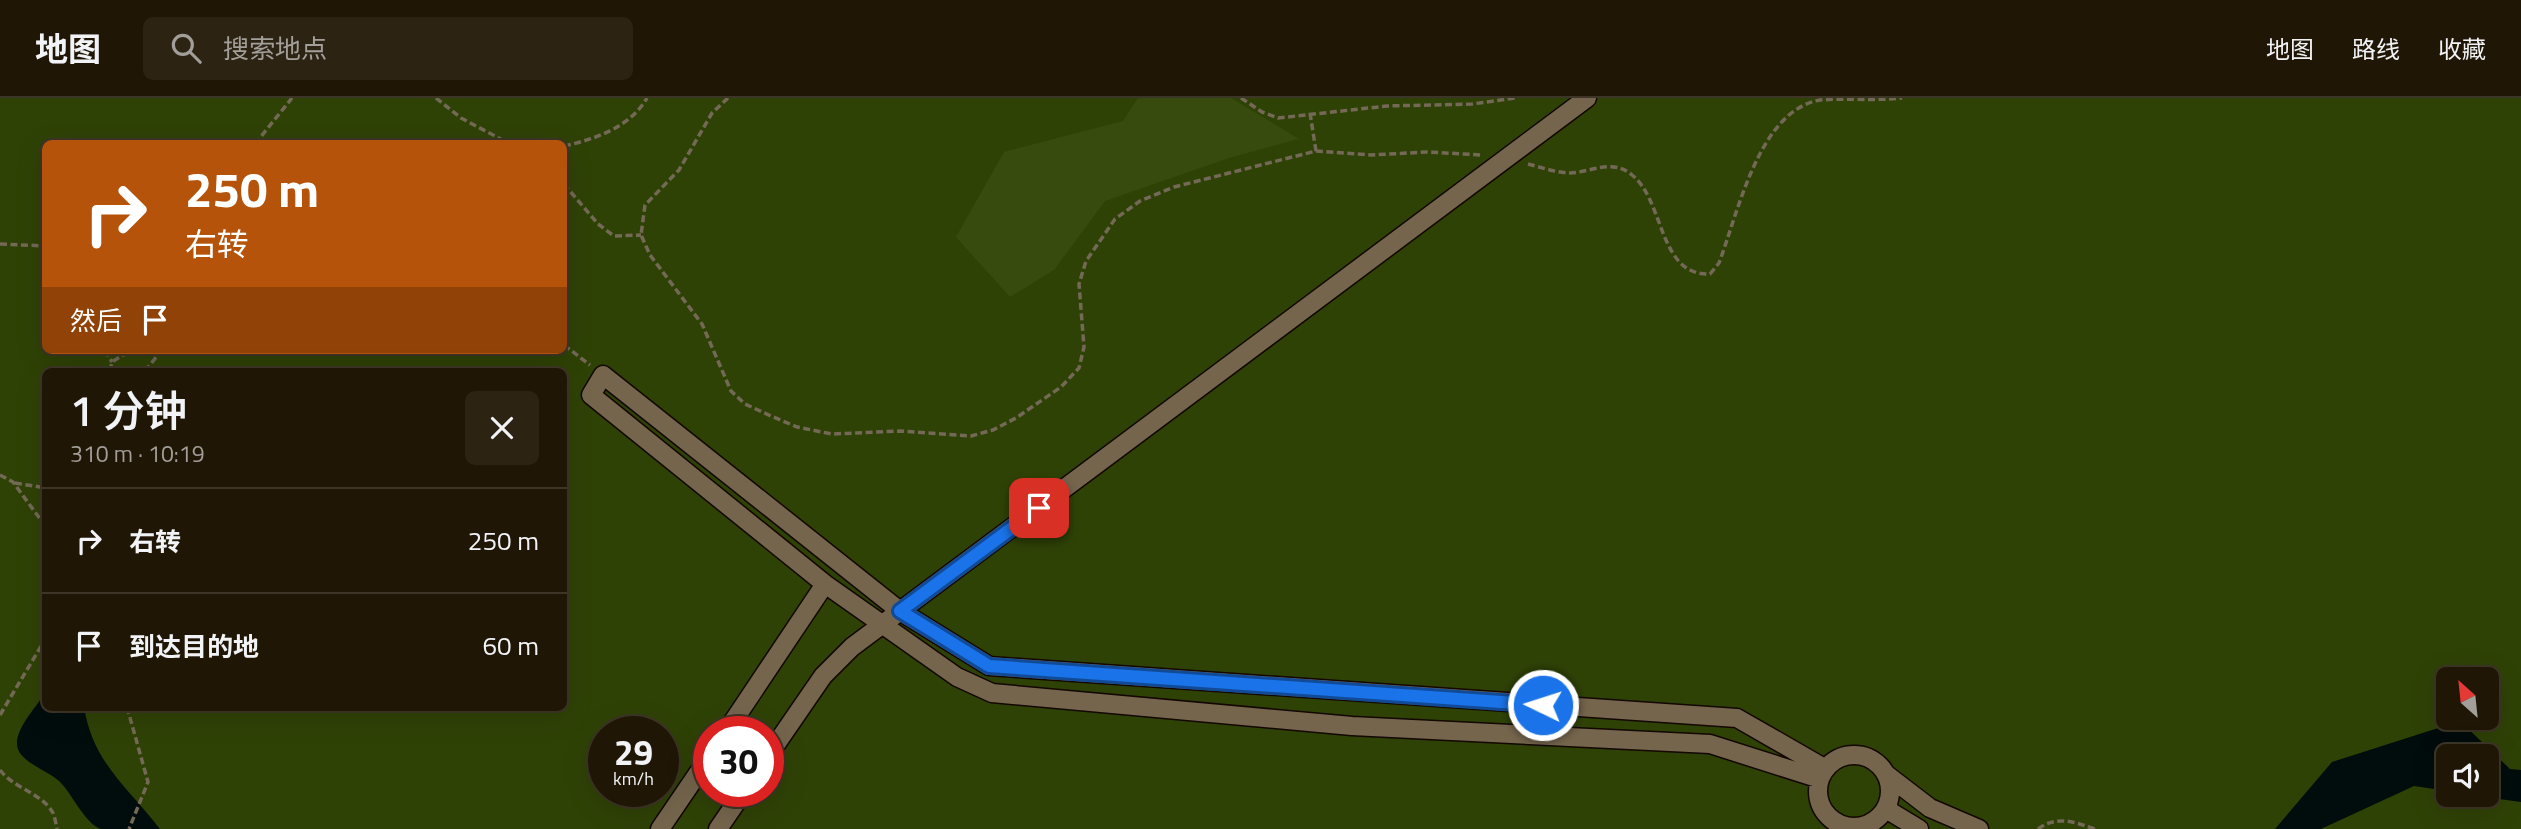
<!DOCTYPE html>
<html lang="zh">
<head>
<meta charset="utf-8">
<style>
  body { margin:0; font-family:"Titillium Web","Noto Sans SC",sans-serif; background:#2d2313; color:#f1f3f6; height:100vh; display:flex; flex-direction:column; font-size:26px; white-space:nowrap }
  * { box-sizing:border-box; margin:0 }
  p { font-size:23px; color:#a29f9a }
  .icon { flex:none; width:38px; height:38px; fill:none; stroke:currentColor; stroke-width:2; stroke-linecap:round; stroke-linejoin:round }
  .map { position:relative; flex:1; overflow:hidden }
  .sheet { position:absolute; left:42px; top:270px; width:525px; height:343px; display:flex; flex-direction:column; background:#201605; border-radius:10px; box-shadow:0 7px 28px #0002,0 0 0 2px #3d3527 }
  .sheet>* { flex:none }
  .guide { position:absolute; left:42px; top:42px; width:525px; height:214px; border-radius:10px; box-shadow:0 7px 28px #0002,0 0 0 2px #3d3527; background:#b45309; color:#fff; overflow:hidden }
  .needle { width:46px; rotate:333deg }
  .buttons { position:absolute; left:2436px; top:569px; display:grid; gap:14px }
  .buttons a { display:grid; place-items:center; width:63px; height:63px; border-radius:10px; background:#201605; box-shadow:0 7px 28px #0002,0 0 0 2px #3d3527; font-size:35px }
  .speed { position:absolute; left:588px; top:618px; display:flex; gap:14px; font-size:35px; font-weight:700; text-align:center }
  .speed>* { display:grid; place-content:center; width:91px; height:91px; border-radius:50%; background:#201605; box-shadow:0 7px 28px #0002,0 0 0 2px #3d3527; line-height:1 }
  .speed small { font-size:18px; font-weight:400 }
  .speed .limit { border:10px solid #d22; background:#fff; color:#111 }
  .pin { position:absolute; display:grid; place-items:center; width:60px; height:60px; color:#fff; margin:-30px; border-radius:14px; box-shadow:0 4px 10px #0006 }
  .me { position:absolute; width:77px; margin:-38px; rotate:274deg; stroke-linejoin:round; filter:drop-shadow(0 0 5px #0008) }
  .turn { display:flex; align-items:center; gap:24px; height:147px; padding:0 28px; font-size:32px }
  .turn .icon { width:91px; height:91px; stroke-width:2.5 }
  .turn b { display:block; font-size:49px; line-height:60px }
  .then { display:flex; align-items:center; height:66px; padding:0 28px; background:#0003; gap:14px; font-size:26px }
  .round { display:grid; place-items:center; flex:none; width:74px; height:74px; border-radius:10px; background:#2d2313 }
  .summary { display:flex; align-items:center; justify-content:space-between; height:119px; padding:0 28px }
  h1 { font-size:42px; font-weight:600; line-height:52px }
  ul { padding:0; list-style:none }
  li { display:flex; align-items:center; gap:21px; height:105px; padding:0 28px; border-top:2px solid #3d3527 }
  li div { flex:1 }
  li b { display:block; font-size:26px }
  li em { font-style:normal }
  header { display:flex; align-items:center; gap:42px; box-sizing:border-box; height:98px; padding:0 35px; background:#201605; border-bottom:2px solid #3d3527 }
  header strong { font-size:33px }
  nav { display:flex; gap:38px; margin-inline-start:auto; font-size:24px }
  .search { width:490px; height:63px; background:#2d2313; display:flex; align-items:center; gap:18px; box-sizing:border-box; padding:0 24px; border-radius:10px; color:#a29f9a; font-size:26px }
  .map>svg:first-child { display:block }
</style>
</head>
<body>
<header>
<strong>地图</strong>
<div class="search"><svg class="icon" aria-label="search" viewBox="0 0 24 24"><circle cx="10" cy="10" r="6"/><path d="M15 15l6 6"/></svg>搜索地点</div>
<nav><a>地图</a><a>路线</a><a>收藏</a></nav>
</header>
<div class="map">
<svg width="2521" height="731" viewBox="0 0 2521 731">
  <rect width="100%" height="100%" fill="#2b1d07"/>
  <path fill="#2f4206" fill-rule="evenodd" d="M 0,0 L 2521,0 L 2521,731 L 0,731 ZM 46,46 L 564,46 L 564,252 L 46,252 ZM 46,273 L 564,273 L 564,609 L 46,609 ZM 2448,581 L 2487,581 L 2487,620 L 2448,620 ZM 604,634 L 663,634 L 663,693 L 604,693 ZM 709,634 L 768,634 L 768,693 L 709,693 ZM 2448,658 L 2487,658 L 2487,696 L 2448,696 Z"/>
  <path fill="#374b0f" d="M 1138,0 L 1231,0 L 1299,41 L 1229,60 L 1105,103 L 1054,172 L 1010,199 L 956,139 L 1004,54 L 1123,23 Z"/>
  <path fill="#010c0c" d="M 45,595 L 46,609 L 84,609 C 93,665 127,688 160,731 C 143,731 117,731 101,731 C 85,726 72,695 59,683 C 47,672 17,663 17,646 C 16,630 37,608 45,595 Z
    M 2460,623 L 2510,671 L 2521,672 L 2521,704 L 2470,697 L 2487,696 L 2487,658 L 2448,658 L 2448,693 L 2414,688 L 2321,731 L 2275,731 L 2332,664 Z"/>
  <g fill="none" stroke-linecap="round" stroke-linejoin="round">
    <defs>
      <path id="minor" d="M 726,634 L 825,486
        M1818 693a36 36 0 1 1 72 0a36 36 0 1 1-72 0Z
        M 768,658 L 823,578 L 852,549 L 1587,0
        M 1887,677 L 1930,710 L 1979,731
        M 1820,681 L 1710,646 L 1352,628 L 992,595 L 957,579 L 825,486 L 591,297 L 603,277 L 900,513 L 989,568 L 1737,620 L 1826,671
        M 1886,711 L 1919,731
        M 660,731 L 709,659
        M 718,731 L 744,693"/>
    </defs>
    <use href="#minor" stroke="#130700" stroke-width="21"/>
    <path stroke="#746856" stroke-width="3.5" stroke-dasharray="7 3.5" stroke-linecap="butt" d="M 436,0 L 461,20 L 510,46
      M 728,0 L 712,15 L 679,72 L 645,107 L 641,137 L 650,157 L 702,226 L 731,293 L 745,306 L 771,318 L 797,329 L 832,336 L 900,333 L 971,338 L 993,332 L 1016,320 L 1061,289 L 1079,270 L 1084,249 L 1079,186 L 1086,163 L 1115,121 L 1140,103 L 1174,89 L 1316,53 L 1371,57 L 1427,54 L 1482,57
      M 1241,0 L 1262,14 L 1278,20 L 1387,8 L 1472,6 L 1515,0
      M 1310,15 L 1316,53
      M 255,46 L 292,0
      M 564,48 C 596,41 630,29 647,0
      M 1528,66 C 1540,69 1557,75 1570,75 C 1592,74 1612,60 1632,77 C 1665,103 1658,178 1710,176 L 1719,165 C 1738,115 1759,12 1820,2 C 1846,0 1875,3 1902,0
      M 564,86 L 598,126 L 614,138 L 641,137
      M 0,146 L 46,148
      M 564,247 L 590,267
      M 105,252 L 112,264
      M 110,273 L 112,264 L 131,252
      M 145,273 L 162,252
      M 0,377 L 13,384 L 46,429
      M 15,385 L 46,390
      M 127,609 L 148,684 L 129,731
      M 0,617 L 46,540
      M 0,672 C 13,690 42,695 53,715 C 55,719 56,727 57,731
      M 2038,731 C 2057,717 2074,724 2095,731"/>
    <use href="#minor" stroke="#75654d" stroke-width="18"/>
  </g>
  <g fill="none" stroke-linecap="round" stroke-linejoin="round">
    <defs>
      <path id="route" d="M 1039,410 L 900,513 L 989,568 L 1543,607"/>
    </defs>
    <use href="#route" stroke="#114b97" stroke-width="18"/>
    <use href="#route" stroke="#1a73e8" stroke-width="12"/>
  </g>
</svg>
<div class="buttons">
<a><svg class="needle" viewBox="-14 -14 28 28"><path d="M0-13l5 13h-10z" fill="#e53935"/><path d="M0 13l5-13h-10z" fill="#a29f9a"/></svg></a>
<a><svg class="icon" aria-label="sound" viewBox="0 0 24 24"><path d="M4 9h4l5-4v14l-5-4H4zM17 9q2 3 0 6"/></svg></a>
</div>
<div class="speed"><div>29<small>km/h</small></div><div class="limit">30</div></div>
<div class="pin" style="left:1039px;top:410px;background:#d93025"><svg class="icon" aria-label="arrive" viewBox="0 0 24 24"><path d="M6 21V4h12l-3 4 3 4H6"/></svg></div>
<svg class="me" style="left:1543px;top:607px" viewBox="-20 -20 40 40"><circle r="17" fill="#1a73e8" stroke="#fff" stroke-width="3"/><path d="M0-11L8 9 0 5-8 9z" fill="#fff"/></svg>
<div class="guide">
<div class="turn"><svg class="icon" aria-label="right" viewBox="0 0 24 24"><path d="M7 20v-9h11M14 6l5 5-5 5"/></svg><div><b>250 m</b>右转</div></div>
<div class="then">然后<svg class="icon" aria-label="arrive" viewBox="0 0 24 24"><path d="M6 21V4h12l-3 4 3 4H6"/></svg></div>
</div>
<section class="sheet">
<div class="summary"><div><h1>1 分钟</h1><p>310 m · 10:19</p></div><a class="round"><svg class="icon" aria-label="close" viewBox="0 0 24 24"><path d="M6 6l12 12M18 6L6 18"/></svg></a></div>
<ul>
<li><svg class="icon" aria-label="right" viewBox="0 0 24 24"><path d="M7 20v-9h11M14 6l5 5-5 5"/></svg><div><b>右转</b></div><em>250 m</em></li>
<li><svg class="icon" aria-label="arrive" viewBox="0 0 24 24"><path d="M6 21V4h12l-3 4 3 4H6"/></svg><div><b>到达目的地</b></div><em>60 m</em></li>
</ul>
</section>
</div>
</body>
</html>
